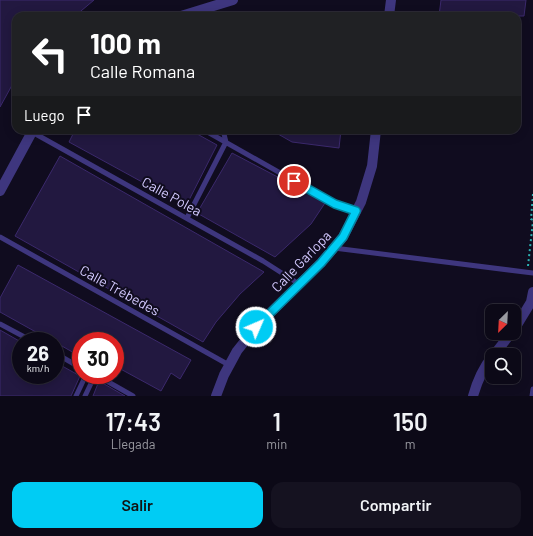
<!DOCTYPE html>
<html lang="es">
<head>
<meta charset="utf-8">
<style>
  body { margin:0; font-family:Barlow,sans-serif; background:#151220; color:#f1f3f6; height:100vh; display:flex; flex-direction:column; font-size:15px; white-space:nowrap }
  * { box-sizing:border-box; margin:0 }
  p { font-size:13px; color:#9a9aa1 }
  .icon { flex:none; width:22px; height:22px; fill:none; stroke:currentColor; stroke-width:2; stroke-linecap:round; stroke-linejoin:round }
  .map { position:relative; height:396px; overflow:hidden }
  .side { display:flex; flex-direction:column; background:#0c0917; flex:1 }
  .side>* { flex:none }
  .banner { position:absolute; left:12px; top:12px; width:509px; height:122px; border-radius:12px; box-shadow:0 2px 10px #0003,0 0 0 1px #2c2a36; background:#202124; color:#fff; overflow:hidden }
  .needle { width:26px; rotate:204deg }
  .controls { position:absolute; left:485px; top:304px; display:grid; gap:8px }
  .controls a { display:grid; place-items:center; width:36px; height:36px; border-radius:8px; background:#0c0917; box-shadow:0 2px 10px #0003,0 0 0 1px #2c2a36; font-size:20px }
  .speed { position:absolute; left:12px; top:332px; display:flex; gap:8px; font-size:20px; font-weight:700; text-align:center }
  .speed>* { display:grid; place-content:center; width:52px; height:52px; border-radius:50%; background:#0c0917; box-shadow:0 2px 10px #0003,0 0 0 1px #2c2a36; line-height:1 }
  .speed small { font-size:10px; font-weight:400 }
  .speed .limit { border:6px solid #d22; background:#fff; color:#111 }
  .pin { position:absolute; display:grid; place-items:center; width:34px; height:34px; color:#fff; margin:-17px; border:2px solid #fff; border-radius:50%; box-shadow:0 1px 4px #0007 }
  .me { position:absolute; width:44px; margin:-22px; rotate:45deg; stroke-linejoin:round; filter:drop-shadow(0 0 3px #0008) }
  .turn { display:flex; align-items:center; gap:14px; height:84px; padding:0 12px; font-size:18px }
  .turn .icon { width:52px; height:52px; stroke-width:2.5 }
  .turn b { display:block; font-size:28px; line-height:34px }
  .then { display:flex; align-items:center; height:38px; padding:0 12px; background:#0003; gap:8px; font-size:15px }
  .eta { display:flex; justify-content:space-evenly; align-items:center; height:68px; text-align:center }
  .eta b { font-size:24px; font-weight:600; line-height:28px }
  .button { display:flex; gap:8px; margin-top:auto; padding:8px 12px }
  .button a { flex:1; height:46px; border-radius:12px; background:#00ccf4; color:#111; font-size:16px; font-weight:600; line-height:46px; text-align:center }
  .button a+a { background:#151220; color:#f1f3f6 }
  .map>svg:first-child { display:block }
</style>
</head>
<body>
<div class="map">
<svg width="533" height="396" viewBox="0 0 533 396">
  <rect width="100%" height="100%" fill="#100c1f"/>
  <path fill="#221840" stroke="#3b296c" d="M 0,0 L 94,0 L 75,16 L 16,16 L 16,78 L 0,107 Z
    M 441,0 L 526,0 L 524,16 L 439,16 Z
    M 75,130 L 190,130 L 217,145 L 186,206 L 69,142 Z
    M 271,130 L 341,130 L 339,148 L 292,142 Z
    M 232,153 L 291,184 L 325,203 L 311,224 L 275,257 L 197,213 Z
    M 60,156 L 264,272 L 240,294 L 216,322 L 203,342 L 15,236 Z
    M 18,265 L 191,360 L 180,379 L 171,373 L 161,391 L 115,366 L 115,341 L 81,341 L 81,357 L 55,342 L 55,341 L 52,341 L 0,312 L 0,298 Z
    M 0,330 L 21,342 L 21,375 L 55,375 L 55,362 L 80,376 L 71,396 L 0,396 Z
    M 99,381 L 125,396 L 93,396 Z"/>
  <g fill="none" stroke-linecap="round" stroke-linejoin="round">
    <path stroke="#2bb0b1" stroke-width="2" stroke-dasharray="2 3" stroke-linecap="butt" d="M 533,194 L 531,219 L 533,220
      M 528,266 L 533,221"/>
    <path stroke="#3e367e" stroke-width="5" d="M 204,130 L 335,204 L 357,211
      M 32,132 L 263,261 L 299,284
      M 187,218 L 226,142 L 223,130
      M 0,237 L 229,365
      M 334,248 L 533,273
      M 0,324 L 32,341
      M 55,353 L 81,368
      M 96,375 L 133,396
      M 76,396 L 86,375
      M 85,396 L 95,375
      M 532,396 L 533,389"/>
    <path stroke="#3e367e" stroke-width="10" d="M 181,16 L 233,0
      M 389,16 L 391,0
      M 0,191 L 33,130
      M 514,330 L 531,302 L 533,292
      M 494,355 L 511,333
      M 216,396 L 224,375 L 237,351 L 256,327 L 321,263 L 343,237 L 361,202 L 372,166 L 376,130
      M 473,396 C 477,382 483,368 492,357"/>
  </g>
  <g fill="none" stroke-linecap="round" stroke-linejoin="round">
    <defs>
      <path id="route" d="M 256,327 L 321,263 L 343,237 L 356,211 L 335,204 L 294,181"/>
    </defs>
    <use href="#route" stroke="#00859f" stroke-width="10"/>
    <use href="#route" stroke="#00ccf4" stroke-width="7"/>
  </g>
  <g text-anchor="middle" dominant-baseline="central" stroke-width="4" stroke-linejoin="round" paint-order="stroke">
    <g font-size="14" fill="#d3c9ff" stroke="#100c1f">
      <text transform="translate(172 196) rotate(29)">Calle Polea</text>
      <text transform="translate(301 261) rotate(-46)">Calle Garlopa</text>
      <text transform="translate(120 290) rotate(29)">Calle Trébedes</text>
    </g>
  </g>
</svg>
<div class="controls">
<a><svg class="needle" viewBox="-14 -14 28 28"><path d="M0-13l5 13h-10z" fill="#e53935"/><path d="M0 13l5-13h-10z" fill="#9a9aa1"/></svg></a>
<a><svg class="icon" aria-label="search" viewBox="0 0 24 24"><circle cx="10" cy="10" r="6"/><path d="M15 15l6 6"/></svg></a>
</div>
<div class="speed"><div>26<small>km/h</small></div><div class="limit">30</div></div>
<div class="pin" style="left:294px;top:181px;background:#d93025"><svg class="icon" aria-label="arrive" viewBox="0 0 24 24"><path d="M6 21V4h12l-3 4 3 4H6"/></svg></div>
<svg class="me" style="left:256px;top:327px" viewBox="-20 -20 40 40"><circle r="17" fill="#00ccf4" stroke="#fff" stroke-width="3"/><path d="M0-11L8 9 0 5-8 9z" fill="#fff"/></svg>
<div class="banner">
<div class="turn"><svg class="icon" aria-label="left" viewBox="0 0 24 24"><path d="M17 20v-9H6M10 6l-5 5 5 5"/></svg><div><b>100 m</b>Calle Romana</div></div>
<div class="then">Luego<svg class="icon" aria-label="arrive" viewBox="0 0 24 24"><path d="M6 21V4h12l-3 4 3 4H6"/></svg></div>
</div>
</div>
<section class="side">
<div class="eta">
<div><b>17:43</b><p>Llegada</p></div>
<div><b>1</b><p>min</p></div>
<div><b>150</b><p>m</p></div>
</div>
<div class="button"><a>Salir</a><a>Compartir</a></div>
</section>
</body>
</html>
